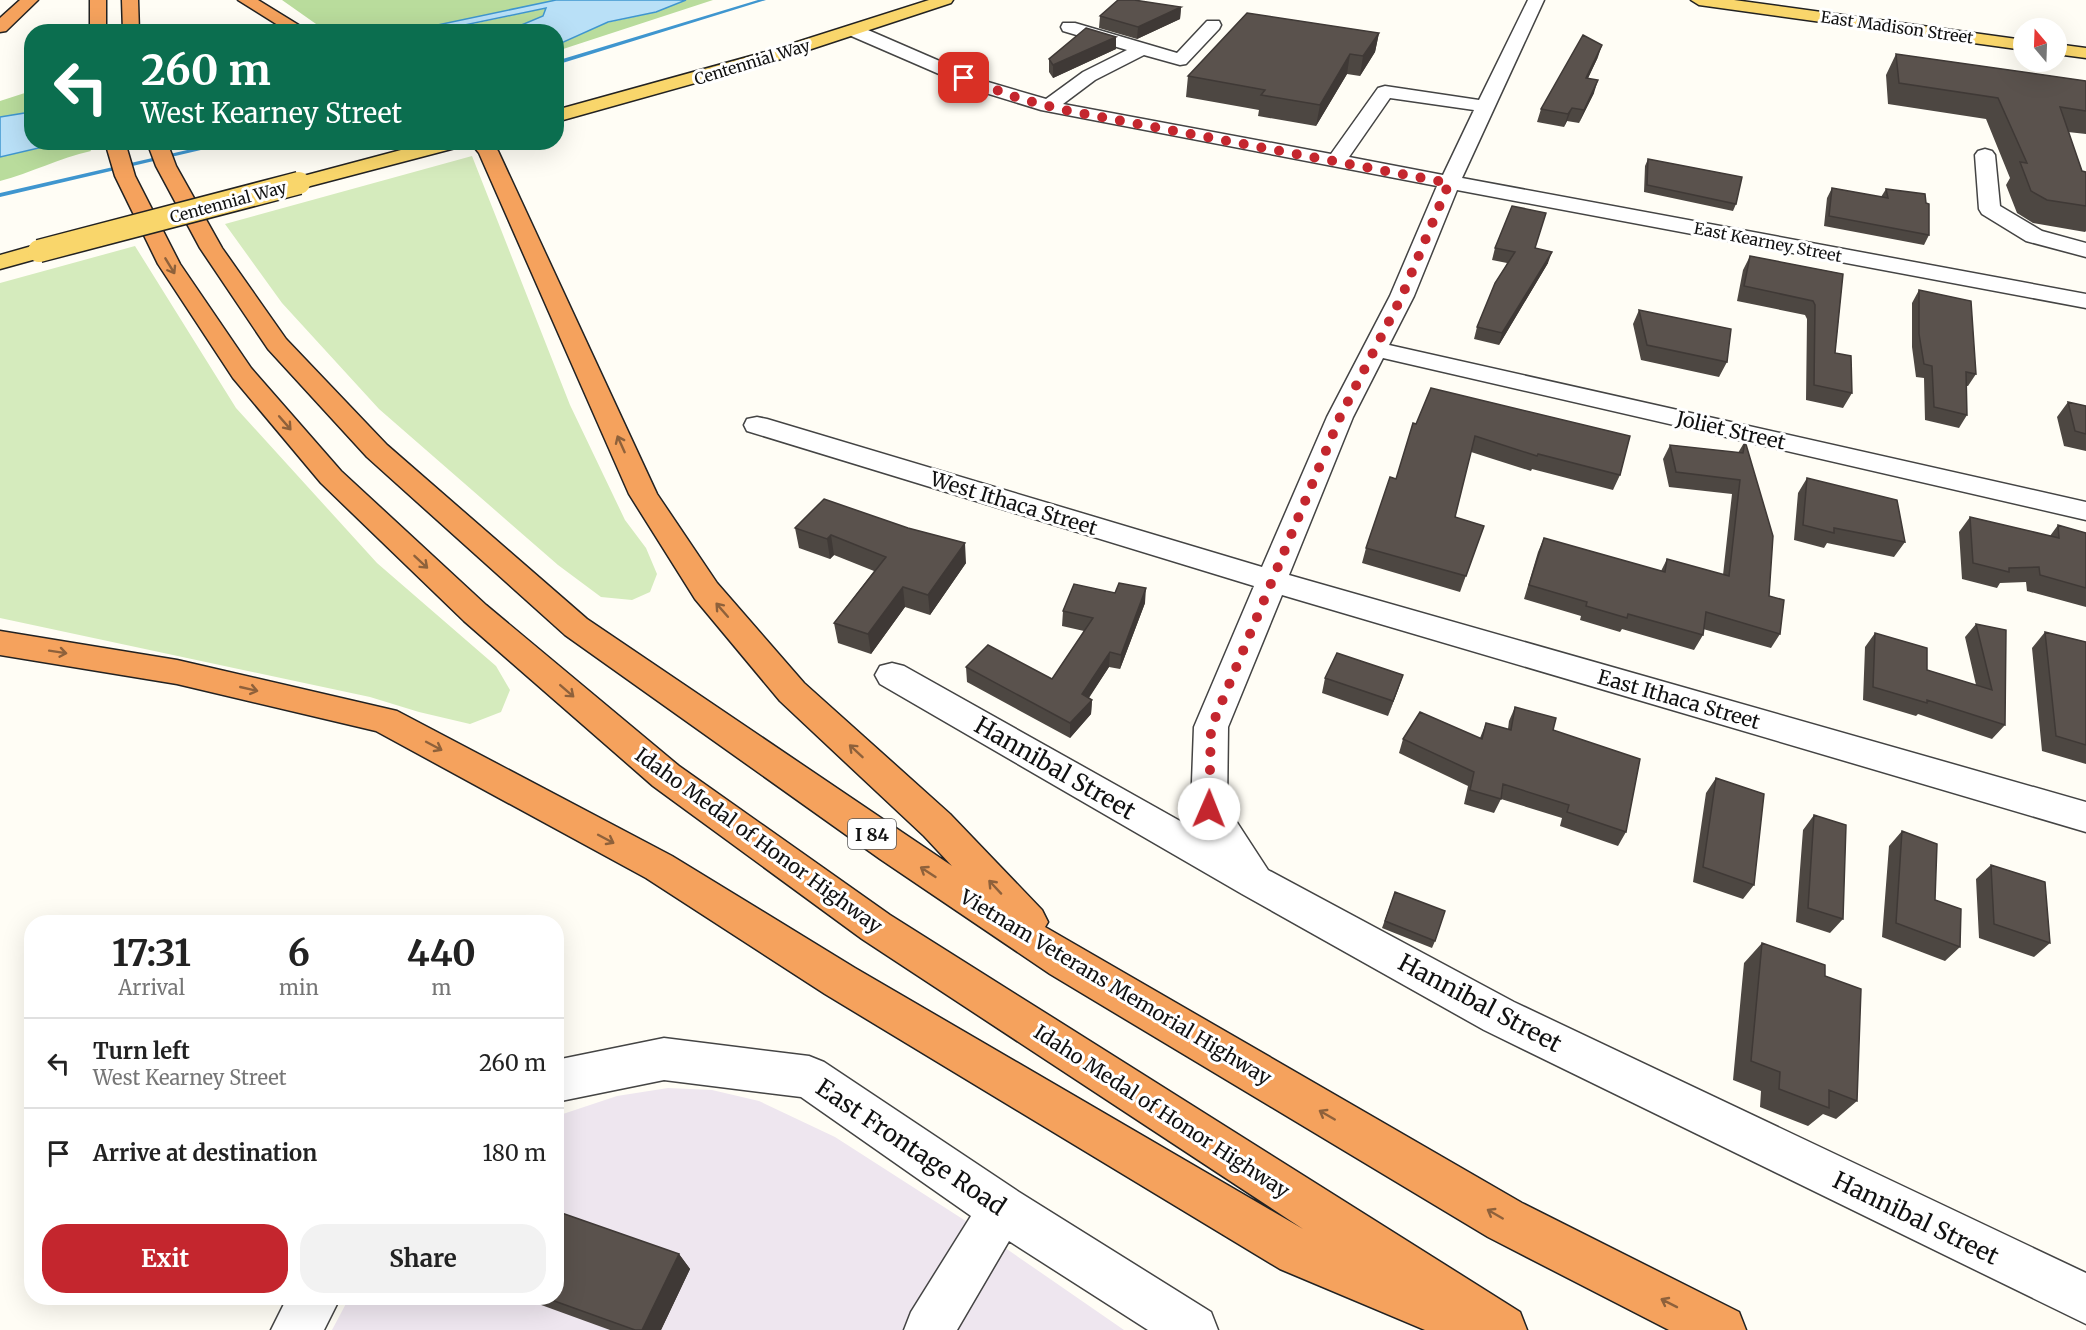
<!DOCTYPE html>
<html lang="en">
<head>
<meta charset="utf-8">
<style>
  body { margin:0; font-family:Merriweather,serif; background:#f2f2f2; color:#222; height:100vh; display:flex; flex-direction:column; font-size:22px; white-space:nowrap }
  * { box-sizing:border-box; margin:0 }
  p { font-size:20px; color:#767676 }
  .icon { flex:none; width:33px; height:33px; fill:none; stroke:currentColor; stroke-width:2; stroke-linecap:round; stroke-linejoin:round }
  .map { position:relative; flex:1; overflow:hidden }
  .drawer { position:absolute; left:24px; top:915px; width:540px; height:390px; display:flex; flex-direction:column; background:#fff; border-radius:24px; box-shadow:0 6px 24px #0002 }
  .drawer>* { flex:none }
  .hud { position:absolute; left:24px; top:24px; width:540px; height:126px; border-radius:24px; box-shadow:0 6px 24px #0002; background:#0b6e4f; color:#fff; overflow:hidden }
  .needle { width:39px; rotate:341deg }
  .tools { position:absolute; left:2013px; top:18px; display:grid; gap:12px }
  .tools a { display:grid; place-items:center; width:54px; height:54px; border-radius:50%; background:#fff; box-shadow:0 6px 24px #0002; font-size:30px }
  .pin { position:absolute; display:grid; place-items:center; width:51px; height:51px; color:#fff; margin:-26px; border-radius:12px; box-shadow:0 3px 9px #0006 }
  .me { position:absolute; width:66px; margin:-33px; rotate:1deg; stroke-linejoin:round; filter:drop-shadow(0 0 4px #0008) }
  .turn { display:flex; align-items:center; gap:21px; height:126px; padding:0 18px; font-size:27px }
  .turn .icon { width:78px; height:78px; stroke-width:2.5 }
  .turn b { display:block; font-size:42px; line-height:51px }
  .eta { display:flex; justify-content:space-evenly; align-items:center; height:102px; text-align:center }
  .eta b { font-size:36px; font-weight:700; line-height:42px }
  .cta { display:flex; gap:12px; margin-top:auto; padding:12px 18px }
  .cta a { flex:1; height:69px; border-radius:24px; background:#c4262e; color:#fff; font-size:24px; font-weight:700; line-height:69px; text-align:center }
  .cta a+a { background:#f2f2f2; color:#222 }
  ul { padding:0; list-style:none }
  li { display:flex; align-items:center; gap:18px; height:90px; padding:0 18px; border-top:2px solid #e0e0e0 }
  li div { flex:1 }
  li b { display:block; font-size:22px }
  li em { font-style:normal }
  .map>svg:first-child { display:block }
</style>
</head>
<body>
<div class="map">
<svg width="2086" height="1330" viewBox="0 0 2086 1330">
  <rect width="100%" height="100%" fill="#fffdf5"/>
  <path fill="#eee6ef" d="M 668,1088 L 712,1090 L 759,1101 L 835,1137 L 972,1225 L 1124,1330 L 332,1330 L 349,1298 L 556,1298 L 557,1116 L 617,1096 Z"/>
  <path fill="#d5ebbd" d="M 472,156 L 570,405 L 625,520 L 646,548 L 657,574 L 650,592 L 632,600 L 601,597 L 558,565 L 379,409 L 282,303 L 225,224 Z
    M 135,246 L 236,408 L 377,563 L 496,666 L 510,690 L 501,712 L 470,724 L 419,712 L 370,697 L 0,618 L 0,283 Z"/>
  <path fill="#b9dc9c" d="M 282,0 L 556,0 L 409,32 L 326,31 Z
    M 686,0 L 713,0 L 557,51 L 557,45 L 606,23 L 656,12 Z
    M 546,8 L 543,16 L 507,31 L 436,32 Z
    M 31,91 L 31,112 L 0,117 L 0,101 Z
    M 60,143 L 88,143 L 91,151 C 59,158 31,173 0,181 L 0,157 Z"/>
  <path fill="#b9e0f7" stroke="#3f96cf" stroke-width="1.5" d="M 556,0 L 686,0 L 656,12 L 608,22 L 557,45 L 556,32 L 507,31 L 543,16 L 546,8 L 436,31 L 409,31 Z
    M 31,112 L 32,142 L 60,143 L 0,157 L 0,117 Z"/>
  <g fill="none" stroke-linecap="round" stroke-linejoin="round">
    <path fill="#3f96cf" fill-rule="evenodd" d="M 758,0 L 766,0 L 556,65 L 556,61 Z
      M 222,142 L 235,142 L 0,197 L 0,193 Z"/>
    <defs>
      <path id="minor" d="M 1528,0 L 1544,0 L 1462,178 L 2086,294 L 2086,308 L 1457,190 L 1414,296 L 1389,345 L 2086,502 L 2086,520 L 1383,358 L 1353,417 L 1289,575 L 2086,802 L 2086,832 L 1282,595 L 1228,727 L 1227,807 L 1268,870 L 1514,1002 L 2086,1273 L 2086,1324 L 1484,1030 L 1242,894 L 880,684 L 875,675 L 880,666 L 892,663 L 904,666 L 1205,835 L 1191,809 L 1194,727 L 1254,586 L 747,431 L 744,425 L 747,419 L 757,417 L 767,419 L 1262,567 L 1327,417 L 1390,296 L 1437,186 L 1041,110 L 976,90 L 849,35 L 847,31 L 849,27 L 861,27 L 988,82 L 1046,99 L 1083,72 L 1127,50 L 1063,31 L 1061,27 L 1063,23 L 1075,23 L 1177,53 L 1207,21 L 1219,21 L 1221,25 L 1219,29 L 1186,64 L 1180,65 L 1144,55 L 1095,80 L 1063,104 L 1331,154 L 1378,88 L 1385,86 L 1479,100 ZM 1390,98 L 1474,110 L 1443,175 L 1349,157 Z
        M 1985,149 L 1992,151 L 1995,155 L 2000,206 L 2042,231 L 2086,243 L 2086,257 L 2026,241 L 1982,214 L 1979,209 L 1975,155 L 1978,151 Z
        M 664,1038 L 809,1056 L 824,1062 L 1019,1192 L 1211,1312 L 1218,1330 L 1148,1330 L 1009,1241 L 957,1330 L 904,1330 L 911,1312 L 971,1216 L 801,1097 L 664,1080 L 556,1102 L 556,1060 Z
        M 287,1298 L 340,1298 L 324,1330 L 271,1330 Z"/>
      <path id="major" d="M 929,0 L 953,0 L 951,3 L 781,59 L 556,122 L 556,110 L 769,51 Z
        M 1691,0 L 1734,0 L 2024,40 L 2024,50 L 1699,5 Z
        M 2056,44 L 2086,48 L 2086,58 L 2056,54 Z
        M 431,142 L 466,142 L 463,146 L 299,189 L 292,187 L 289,183 L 292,179 Z
        M 39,244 L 47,246 L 50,251 L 47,256 L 0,269 L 0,255 Z"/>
      <path id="highway" d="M 20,0 L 38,0 L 6,31 L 0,32 L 0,18 Z
        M 90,0 L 106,0 L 106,32 L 90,32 Z
        M 122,0 L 138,0 L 139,32 L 123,32 Z
        M 238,0 L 258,0 L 310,32 L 289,32 Z
        M 105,142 L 125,142 L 135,176 L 180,264 L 251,368 L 341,471 L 486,605 L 679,766 L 890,915 L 1520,1312 L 1527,1330 L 1425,1330 L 1280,1269 L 825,994 L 646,878 L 376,731 L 177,684 L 0,655 L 0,631 L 177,660 L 397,711 L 672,856 L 855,968 L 1303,1229 L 862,939 L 653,786 L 464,621 L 321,483 L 233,378 L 158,264 L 115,176 Z
        M 147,142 L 167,142 L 176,166 L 222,248 L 286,339 L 387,445 L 587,619 L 952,866 L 924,836 L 780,701 L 695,599 L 629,494 L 479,153 L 470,142 L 491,142 L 498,151 L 657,494 L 717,583 L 804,683 L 950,814 L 1042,910 L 1048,922 L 1045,927 L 1522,1203 L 1739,1312 L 1746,1330 L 1669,1330 L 1488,1237 L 1050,974 L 880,859 L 565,635 L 367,457 L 268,349 L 200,248 L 156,166 Z"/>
    </defs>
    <use href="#minor" stroke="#444" stroke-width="3"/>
    <use href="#major" stroke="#222" stroke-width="3"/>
    <use href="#highway" stroke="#222" stroke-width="3"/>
    <use href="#minor" fill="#fff" fill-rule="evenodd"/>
    <use href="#major" fill="#f9d66b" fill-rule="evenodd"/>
    <use href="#highway" fill="#f5a25d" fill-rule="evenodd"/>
    <defs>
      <path id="major-bridge" d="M 39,251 L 299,183"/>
    </defs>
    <use href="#major-bridge" stroke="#222" stroke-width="25" stroke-linecap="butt"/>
    <use href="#major-bridge" stroke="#f9d66b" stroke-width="22"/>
  </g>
  <path fill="#4d4742" d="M 1181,7 L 1180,19 L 1137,39 L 1099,28 L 1100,16 Z
    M 1379,33 L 1375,52 L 1360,76 L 1347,74 L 1316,126 L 1258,116 L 1259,110 L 1186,97 L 1188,76 Z
    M 1116,37 L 1116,49 L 1053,78 L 1049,72 L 1049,59 Z
    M 1896,54 L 2086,81 L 2086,134 L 2068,132 L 2082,171 L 2086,172 L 2086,231 L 2085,232 L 2033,223 L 2017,213 L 2006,185 L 2010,178 L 1986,119 L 1888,104 L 1886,75 Z
    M 1598,57 L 1588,78 L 1594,93 L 1579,123 L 1567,121 L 1564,127 L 1537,122 L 1541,109 Z
    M 1648,159 L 1736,204 L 1733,211 L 1644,192 L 1645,166 Z
    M 1832,188 L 1881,197 L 1886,189 L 1929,235 L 1924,245 L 1824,226 L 1827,198 Z
    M 1495,248 L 1535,248 L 1548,263 L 1499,345 L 1474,339 L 1477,327 L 1507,263 L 1492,260 Z
    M 1750,256 L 1843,274 L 1835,353 L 1852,393 L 1843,408 L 1806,400 L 1807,319 L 1805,315 L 1737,301 L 1743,270 Z
    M 1919,290 L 1976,374 L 1968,386 L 1966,386 L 1967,415 L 1959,428 L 1925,420 L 1924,378 L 1916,377 L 1912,347 L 1912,303 Z
    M 1639,310 L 1727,362 L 1719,377 L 1641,360 L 1633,324 Z
    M 2068,402 L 2086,406 L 2086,451 L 2064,446 L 2057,417 Z
    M 1413,423 L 1630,436 L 1620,475 L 1613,490 L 1532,469 L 1531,471 L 1471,452 L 1455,517 L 1484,526 L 1460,592 L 1362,563 L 1366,548 L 1396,479 Z
    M 1745,441 L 1769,596 L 1780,634 L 1771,648 L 1703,629 L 1703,635 L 1694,650 L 1622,629 L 1620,632 L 1580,620 L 1581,616 L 1524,599 L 1538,552 L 1544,538 L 1661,571 L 1667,559 L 1723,575 L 1732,494 L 1669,487 L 1663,459 L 1670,445 L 1738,453 Z
    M 1807,478 L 1905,542 L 1894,557 L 1827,543 L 1824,548 L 1794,540 L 1798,493 Z
    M 1970,517 L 2050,536 L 2058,525 L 2086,533 L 2086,607 L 2027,591 L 2026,582 L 2000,583 L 1997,588 L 1962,579 L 1959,532 Z
    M 795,528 L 966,563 L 930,615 L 905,607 L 871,654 L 838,643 L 834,623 L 874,571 L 834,555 L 830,559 L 799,548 Z
    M 1145,603 L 1120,669 L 1109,667 L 1089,698 L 1092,700 L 1091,714 L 1070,738 L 967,682 L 966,667 L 1052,679 L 1084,631 L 1062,626 L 1063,611 Z
    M 1976,624 L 2005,725 L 1992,739 L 1918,714 L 1916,716 L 1863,700 L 1865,647 L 1875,633 L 1927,670 L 1976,685 L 1965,637 Z
    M 2045,632 L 2086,642 L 2086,764 L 2042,751 L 2032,648 Z
    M 1403,675 L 1388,716 L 1322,693 L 1325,678 Z
    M 1515,707 L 1553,730 L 1626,832 L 1618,846 L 1560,826 L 1562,818 L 1501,799 L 1494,813 L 1464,804 L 1468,786 L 1399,753 L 1403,739 L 1480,738 L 1486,723 L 1508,729 L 1509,721 Z
    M 1716,778 L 1754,885 L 1743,899 L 1693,882 L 1706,793 Z
    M 1814,815 L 1843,919 L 1830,933 L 1796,922 L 1803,830 Z
    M 1902,831 L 1935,900 L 1960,947 L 1945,961 L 1882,937 L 1889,846 Z
    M 1991,865 L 2050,943 L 2034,957 L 1979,938 L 1976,879 Z
    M 1395,892 L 1435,941 L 1432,948 L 1382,928 Z
    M 1762,943 L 1825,976 L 1857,1101 L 1836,1119 L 1823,1114 L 1808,1126 L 1760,1107 L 1761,1091 L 1733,1080 L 1744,963 Z
    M 679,1254 L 690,1269 L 661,1330 L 610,1330 L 522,1298 L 556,1298 Z"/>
  <path fill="#3f3936" d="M 1181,7 L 1180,19 L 1137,39 L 1138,27 Z
    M 1379,33 L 1375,52 L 1360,76 L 1363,56 Z
    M 1116,37 L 1116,49 L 1053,78 L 1053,65 Z
    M 1602,45 L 1598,57 L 1582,91 L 1586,78 Z
    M 1350,54 L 1347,74 L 1316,126 L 1320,105 Z
    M 1598,80 L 1594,93 L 1579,123 L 1584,110 Z
    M 1572,108 L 1567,121 L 1564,127 L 1568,114 Z
    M 1552,252 L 1548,263 L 1499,345 L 1502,333 Z
    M 831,535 L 834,555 L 830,559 L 827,539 Z
    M 965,543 L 966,563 L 930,615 L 928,595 Z
    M 903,587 L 905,607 L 871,654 L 868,634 Z
    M 1146,588 L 1145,603 L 1120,669 L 1121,655 Z
    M 1110,652 L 1109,667 L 1081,709 L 1082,694 Z
    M 1403,675 L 1398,690 L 1388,716 L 1393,701 Z
    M 1092,700 L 1091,714 L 1070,738 L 1070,723 Z
    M 679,1254 L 690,1269 L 661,1330 L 642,1330 Z"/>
  <path fill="#5a524d" stroke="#3f3936" stroke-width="1.5" d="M 1118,0 L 1134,0 L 1181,7 L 1138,27 L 1100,16 Z
    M 1247,13 L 1379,33 L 1363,56 L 1350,54 L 1320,105 L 1261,95 L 1265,90 L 1188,76 Z
    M 1086,28 L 1116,37 L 1053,65 L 1049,59 Z
    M 1583,35 L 1602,45 L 1586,78 L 1598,80 L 1584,110 L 1572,108 L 1568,114 L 1541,109 Z
    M 1896,54 L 2086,81 L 2086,111 L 2060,107 L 2082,171 L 2086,172 L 2086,206 L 2047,200 L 2031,191 L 2020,162 L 2027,163 L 1998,98 L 1899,83 Z
    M 1648,159 L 1742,177 L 1736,204 L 1647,185 Z
    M 1832,188 L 1888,198 L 1886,189 L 1925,194 L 1926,203 L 1929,204 L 1929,235 L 1829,216 Z
    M 1512,206 L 1546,213 L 1535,248 L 1552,252 L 1502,333 L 1477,327 L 1495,283 L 1515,252 L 1495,248 Z
    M 1750,256 L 1843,274 L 1835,353 L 1851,356 L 1852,393 L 1814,385 L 1815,305 L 1813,301 L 1744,286 Z
    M 1919,290 L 1971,301 L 1976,374 L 1966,372 L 1967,415 L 1934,407 L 1932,366 L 1924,364 L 1919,334 Z
    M 1639,310 L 1731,329 L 1727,362 L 1647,345 Z
    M 1431,388 L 1630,436 L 1620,475 L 1538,454 L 1537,456 L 1475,436 L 1455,517 L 1484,526 L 1466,576 L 1366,548 L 1390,477 L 1396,479 L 1413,423 L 1416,424 Z
    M 2068,402 L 2086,406 L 2086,434 L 2075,431 Z
    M 1745,441 L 1773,536 L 1769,596 L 1784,600 L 1780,634 L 1706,612 L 1703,635 L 1628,614 L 1627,618 L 1586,606 L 1587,602 L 1529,585 L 1544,538 L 1665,572 L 1667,559 L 1729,576 L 1740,480 L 1676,472 L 1670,445 L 1743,453 Z
    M 1807,478 L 1897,500 L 1905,542 L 1834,528 L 1834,533 L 1803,525 Z
    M 824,499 L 908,528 L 965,543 L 928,595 L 903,587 L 868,634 L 834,623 L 886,557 L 831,535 L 827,539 L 795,528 Z
    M 1970,517 L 2059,538 L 2058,525 L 2086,533 L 2086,588 L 2040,575 L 2039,567 L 2009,568 L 2009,572 L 1973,563 Z
    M 1119,583 L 1146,588 L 1121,655 L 1110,652 L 1082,694 L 1092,700 L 1070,723 L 966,667 L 988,645 L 1052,679 L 1093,618 L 1063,611 L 1074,584 L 1115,593 Z
    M 1976,624 L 2006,630 L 2005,725 L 1927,700 L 1927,703 L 1873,687 L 1875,633 L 1927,648 L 1927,670 L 1992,690 Z
    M 2045,632 L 2086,642 L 2086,745 L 2056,736 Z
    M 1337,653 L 1403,675 L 1393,701 L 1325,678 Z
    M 1515,707 L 1556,718 L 1553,730 L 1640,759 L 1626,832 L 1567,812 L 1569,805 L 1503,784 L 1501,799 L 1470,790 L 1474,772 L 1403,739 L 1420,712 L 1482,739 L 1486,723 L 1511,730 Z
    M 1716,778 L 1764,794 L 1754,885 L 1703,867 Z
    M 1814,815 L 1846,825 L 1843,919 L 1808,908 Z
    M 1902,831 L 1937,844 L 1935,900 L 1961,909 L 1960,947 L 1896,923 Z
    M 1991,865 L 2045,882 L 2050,943 L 1994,924 Z
    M 1395,892 L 1445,911 L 1435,941 L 1385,921 Z
    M 1762,943 L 1825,965 L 1825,976 L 1861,989 L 1857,1101 L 1829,1090 L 1829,1108 L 1779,1089 L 1780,1072 L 1751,1061 Z
    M 556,1211 L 679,1254 L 642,1330 L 635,1330 L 546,1298 L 556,1298 Z"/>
  <defs><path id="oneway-shaft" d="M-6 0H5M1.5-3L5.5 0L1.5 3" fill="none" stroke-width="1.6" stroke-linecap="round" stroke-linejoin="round" transform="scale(1.5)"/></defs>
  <g stroke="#8e613b">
    <use href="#oneway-shaft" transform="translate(170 266) rotate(59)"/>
    <use href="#oneway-shaft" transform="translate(285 423) rotate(49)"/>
    <use href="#oneway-shaft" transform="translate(621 444) rotate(-114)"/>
    <use href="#oneway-shaft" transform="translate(421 562) rotate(43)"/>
    <use href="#oneway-shaft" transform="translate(722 610) rotate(-131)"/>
    <use href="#oneway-shaft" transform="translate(58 652) rotate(9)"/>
    <use href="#oneway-shaft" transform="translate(249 689) rotate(13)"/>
    <use href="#oneway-shaft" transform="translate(567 691) rotate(41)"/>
    <use href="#oneway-shaft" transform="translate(434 746) rotate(28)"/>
    <use href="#oneway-shaft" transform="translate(856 751) rotate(-137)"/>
    <use href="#oneway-shaft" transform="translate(606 839) rotate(28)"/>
    <use href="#oneway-shaft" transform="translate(928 872) rotate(-147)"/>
    <use href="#oneway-shaft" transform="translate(995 887) rotate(-133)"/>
    <use href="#oneway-shaft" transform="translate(1327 1115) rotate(-150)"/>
    <use href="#oneway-shaft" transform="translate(1495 1214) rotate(-150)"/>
    <use href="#oneway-shaft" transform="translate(1669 1303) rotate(-153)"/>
  </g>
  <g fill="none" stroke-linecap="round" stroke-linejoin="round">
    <path stroke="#c4262e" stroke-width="10" stroke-dasharray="0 18" d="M 964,78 L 1021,99 L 1064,110 L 1449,183 L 1402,296 L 1340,417 L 1211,728 L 1209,809"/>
  </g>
  <g text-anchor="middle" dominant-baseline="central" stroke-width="6" stroke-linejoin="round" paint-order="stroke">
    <g font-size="16" fill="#111" stroke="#fff">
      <text transform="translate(1897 27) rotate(8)">East Madison Street</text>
      <text transform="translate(752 62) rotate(-17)">Centennial Way</text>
      <text transform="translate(228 202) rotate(-15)">Centennial Way</text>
      <text transform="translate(1768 242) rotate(11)">East Kearney Street</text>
    </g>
    <rect fill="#fff" stroke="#585858" stroke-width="1.5" x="848" y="819" width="48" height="30" rx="4.5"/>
    <g font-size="18" font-weight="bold" fill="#111">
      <text x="872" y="834">I 84</text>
    </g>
    <g font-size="20" fill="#111" stroke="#fff">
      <text transform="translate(1731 430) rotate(13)">Joliet Street</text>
      <text transform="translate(1014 503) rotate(17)">West Ithaca Street</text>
      <text transform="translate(1679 699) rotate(16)">East Ithaca Street</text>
      <text transform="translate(759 840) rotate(36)">Idaho Medal of Honor Highway</text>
      <text transform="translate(1116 987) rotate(31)">Vietnam Veterans Memorial Highway</text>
      <text transform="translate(1162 1111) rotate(33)">Idaho Medal of Honor Highway</text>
    </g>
    <g font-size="24" fill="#111" stroke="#fff">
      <text transform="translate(1055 768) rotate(30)">Hannibal Street</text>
      <text transform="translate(1480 1003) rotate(28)">Hannibal Street</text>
      <text transform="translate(911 1147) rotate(34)">East Frontage Road</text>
      <text transform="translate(1916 1218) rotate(26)">Hannibal Street</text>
    </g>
  </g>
</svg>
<div class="tools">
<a><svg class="needle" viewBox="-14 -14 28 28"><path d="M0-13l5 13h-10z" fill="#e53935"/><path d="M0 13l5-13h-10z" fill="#767676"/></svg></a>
</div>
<div class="pin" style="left:964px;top:78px;background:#d93025"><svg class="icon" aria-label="arrive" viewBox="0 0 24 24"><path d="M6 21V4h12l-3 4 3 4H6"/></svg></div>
<svg class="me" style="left:1209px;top:809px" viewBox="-20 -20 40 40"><circle r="19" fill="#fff"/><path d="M0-13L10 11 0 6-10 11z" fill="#c4262e"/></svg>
<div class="hud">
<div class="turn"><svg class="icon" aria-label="left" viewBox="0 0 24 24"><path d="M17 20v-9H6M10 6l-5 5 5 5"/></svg><div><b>260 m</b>West Kearney Street</div></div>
</div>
<section class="drawer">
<div class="eta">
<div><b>17:31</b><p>Arrival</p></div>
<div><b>6</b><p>min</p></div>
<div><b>440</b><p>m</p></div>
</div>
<ul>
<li><svg class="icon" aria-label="left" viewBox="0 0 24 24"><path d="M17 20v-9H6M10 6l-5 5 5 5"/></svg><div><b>Turn left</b><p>West Kearney Street</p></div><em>260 m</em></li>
<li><svg class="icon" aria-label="arrive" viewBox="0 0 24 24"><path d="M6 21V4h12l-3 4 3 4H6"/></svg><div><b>Arrive at destination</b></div><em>180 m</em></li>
</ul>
<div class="cta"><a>Exit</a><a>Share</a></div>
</section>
</div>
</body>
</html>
